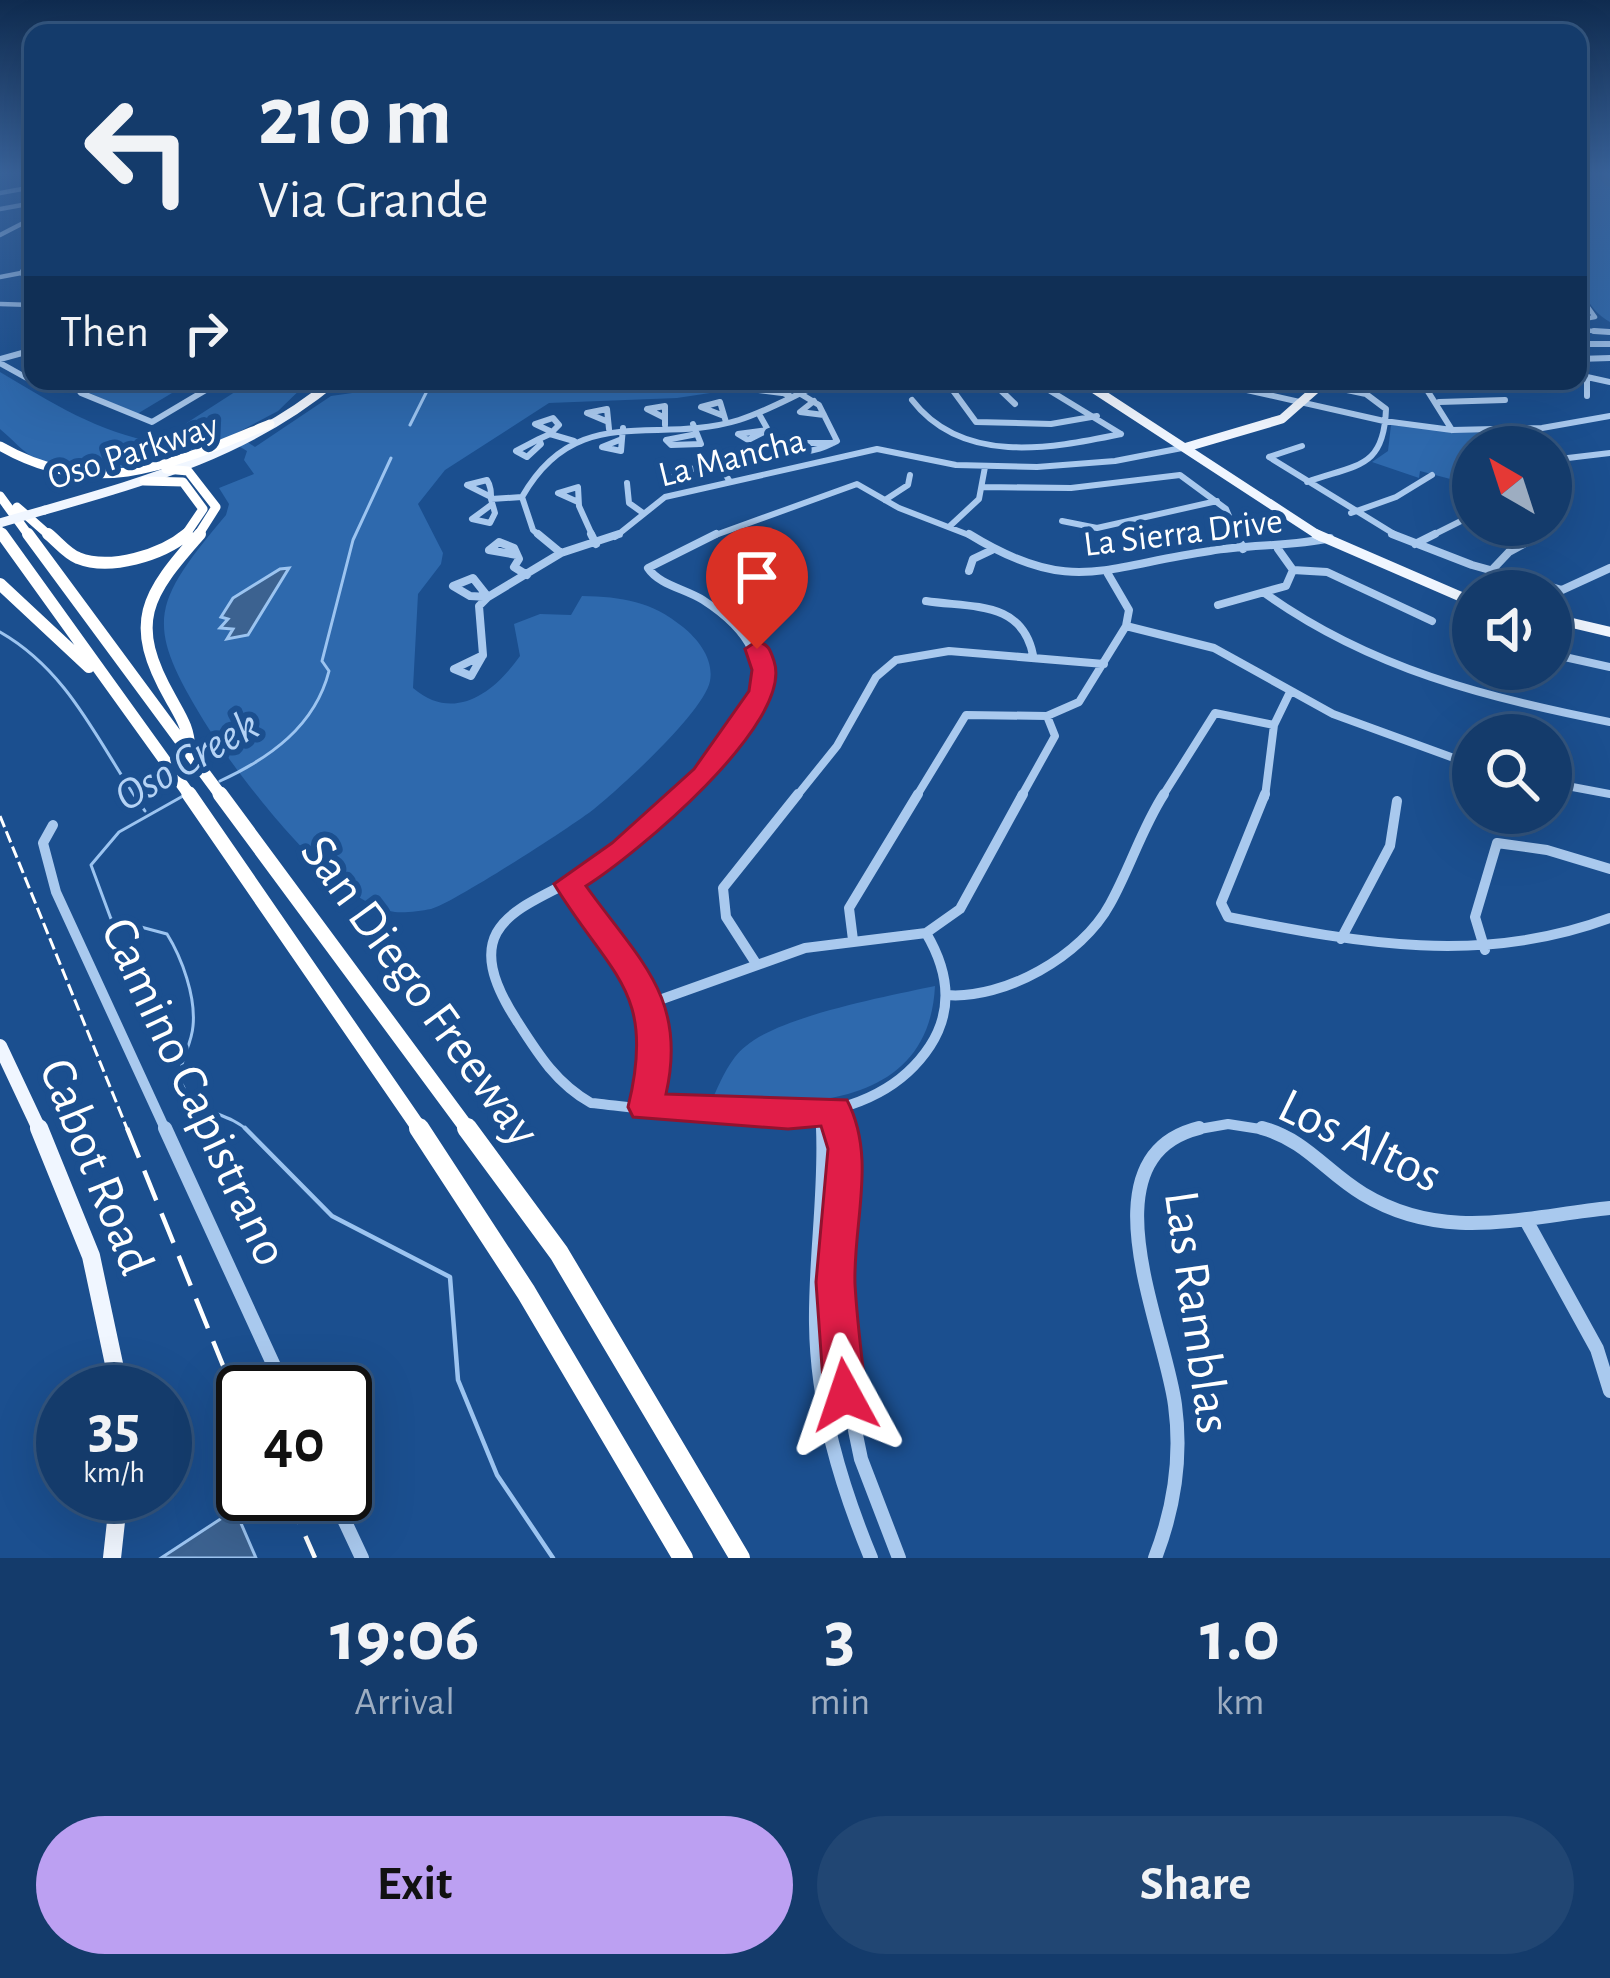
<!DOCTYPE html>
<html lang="en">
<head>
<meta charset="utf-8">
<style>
  body { margin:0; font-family:"Alegreya Sans",sans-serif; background:#214673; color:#f1f3f6; height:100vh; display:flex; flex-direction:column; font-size:45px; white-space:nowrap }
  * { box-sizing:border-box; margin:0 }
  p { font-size:39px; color:#9dadc1 }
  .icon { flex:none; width:66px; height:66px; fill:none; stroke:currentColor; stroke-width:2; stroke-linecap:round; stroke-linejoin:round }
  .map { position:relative; height:1558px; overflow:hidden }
  .details { display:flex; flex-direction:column; background:#143b6b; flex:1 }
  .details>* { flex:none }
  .guide { position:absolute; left:24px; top:24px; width:1563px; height:366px; border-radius:24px; box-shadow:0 12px 48px #0002,0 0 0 3px #33557e; background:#143b6b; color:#f1f3f6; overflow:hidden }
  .needle { width:78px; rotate:321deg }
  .buttons { position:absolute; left:1452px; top:426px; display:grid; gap:24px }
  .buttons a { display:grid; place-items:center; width:120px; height:120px; border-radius:50%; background:#143b6b; box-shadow:0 12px 48px #0002,0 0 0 3px #33557e; font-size:60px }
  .speed { position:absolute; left:36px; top:1365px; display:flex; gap:24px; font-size:60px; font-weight:700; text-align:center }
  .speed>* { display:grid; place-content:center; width:156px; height:156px; border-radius:50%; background:#143b6b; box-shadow:0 12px 48px #0002,0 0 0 3px #33557e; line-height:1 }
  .speed small { font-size:30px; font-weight:400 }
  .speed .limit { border:6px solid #111; border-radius:18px; background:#fff; color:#111 }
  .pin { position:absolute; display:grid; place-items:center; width:102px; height:102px; color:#fff; margin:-123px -51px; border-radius:50% 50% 50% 0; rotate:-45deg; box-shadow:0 0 12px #0007 }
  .pin .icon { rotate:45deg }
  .me { position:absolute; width:132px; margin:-66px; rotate:355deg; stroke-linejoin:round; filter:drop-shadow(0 0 9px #0008) }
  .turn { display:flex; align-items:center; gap:42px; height:252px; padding:0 36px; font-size:54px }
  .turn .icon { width:156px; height:156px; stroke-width:2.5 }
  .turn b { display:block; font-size:84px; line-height:102px }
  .then { display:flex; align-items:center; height:114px; padding:0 36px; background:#0003; gap:24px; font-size:45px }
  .eta { display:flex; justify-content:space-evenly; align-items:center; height:204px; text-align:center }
  .eta b { font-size:72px; font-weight:700; line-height:84px }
  .action { display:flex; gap:24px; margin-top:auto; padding:24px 36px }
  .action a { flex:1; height:138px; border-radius:72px; background:#bca0f2; color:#111; font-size:48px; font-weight:700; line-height:138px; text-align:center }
  .action a+a { background:#214673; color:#f1f3f6 }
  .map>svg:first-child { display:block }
</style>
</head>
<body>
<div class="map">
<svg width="1610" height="1558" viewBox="0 0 1610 1558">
  <rect width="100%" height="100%" fill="#1b4f8f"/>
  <path fill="#2e69ad" d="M 1578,174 L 1610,174 L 1610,322 C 1562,295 1578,224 1578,174 Z
    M 0,372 C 49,401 100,434 157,442 L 252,381 L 309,381 L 278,411 L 235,434 L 255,447 L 331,396 L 437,381 L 732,381 L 710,393 L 677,398 L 549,403 L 445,470 L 418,504 L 443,553 L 441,564 L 418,594 L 413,688 C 454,723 494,693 520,656 L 514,624 L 540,614 L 571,615 L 582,596 C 623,597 651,601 683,627 C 699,640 714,660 710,681 C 704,712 621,787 594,809 C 574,825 450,905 431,909 C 421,911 405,913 395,912 C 337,906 239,777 209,729 C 144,624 149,607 226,515 L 229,504 L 219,488 L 254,474 L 244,460 L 247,451 L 225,438 C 173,456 90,489 37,460 C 24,453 12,439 0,429 Z
    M 119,381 L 192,381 L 137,414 L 85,391 Z
    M 1391,425 L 1483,433 L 1498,447 L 1473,447 L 1473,485 L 1420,471 L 1419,478 L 1372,462 L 1388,451 Z
    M 935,986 C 929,1109 801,1107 711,1102 C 720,1083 729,1059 746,1046 C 781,1016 888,996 935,986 Z"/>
  <path fill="#3c6290" stroke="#9cc4f0" stroke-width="3" d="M 289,568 L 248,635 L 227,639 L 233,629 L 220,628 L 228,619 L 221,617 L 233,598 L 280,569 Z
    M 222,1518 L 240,1521 L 256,1558 L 161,1558 Z"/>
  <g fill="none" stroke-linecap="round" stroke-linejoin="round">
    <path stroke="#9cc4f0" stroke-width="3" d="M 410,425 L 432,381
      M 0,632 C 72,673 100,748 145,811
      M 220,781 C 270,758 315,726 329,671 L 322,661 L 353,540 L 391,458
      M 183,796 L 119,832 L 91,865 L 111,919 L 167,934 C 182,958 196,997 193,1026 C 191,1054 168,1070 190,1098 C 202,1113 231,1114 248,1131"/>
    <path stroke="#9cc4f0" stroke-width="4.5" d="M 245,1128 L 332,1216 L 450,1277 L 458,1380 L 497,1475 L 553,1558"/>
    <path stroke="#3c6290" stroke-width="8" d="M 1599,174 L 1610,183"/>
    <path stroke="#a9c9ee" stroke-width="4.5" d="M 0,193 L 33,187
      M 0,209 L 33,203
      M 0,235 L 33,218
      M 33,255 L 21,273 L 33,285
      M 0,277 L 21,273
      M 1578,293 L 1595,317 L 1578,320
      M 0,304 L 33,305
      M 1578,330 L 1610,332"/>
    <path stroke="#a9c9ee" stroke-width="6" d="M 1594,331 L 1610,332
      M 1578,344 L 1610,344
      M 0,359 L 33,350
      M 1578,359 L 1610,358
      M 0,363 L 34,382 L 73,381
      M 1578,375 L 1610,382
      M 1587,378 L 1587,396
      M 946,381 L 976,422 L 1051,424 L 1097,416
      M 991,381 L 1015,404
      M 1034,381 L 1121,434
      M 1141,381 L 1238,388 L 1384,421 L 1452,430 L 1542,428 L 1610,416
      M 73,382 L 81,393 L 152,422 L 221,381
      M 1427,390 L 1452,430
      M 782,393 L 751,389 L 758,382 L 790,396
      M 799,393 L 819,405 L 837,441 C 825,447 814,452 801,451 L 803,443 L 833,443
      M 912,400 C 962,465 1049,449 1121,434
      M 814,401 L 800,412 L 824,415
      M 1439,402 L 1505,400
      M 665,406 L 665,418 L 647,409 Z
      M 759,414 L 768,430
      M 724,416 L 701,407 L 720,402 L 726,422
      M 553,418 L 559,425 L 552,432 L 535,424 Z
      M 665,418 L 665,425
      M 606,421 L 587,413 L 607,409 L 609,429
      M 693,424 L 697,434
      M 768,430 L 748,440 L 738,434 Z
      M 1487,431 L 1503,447
      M 697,434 L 701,444 L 671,445 L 666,440 Z
      M 539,439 L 541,444 L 527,457 L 516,451 Z
      M 539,439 L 550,434 L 574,441
      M 622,439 L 621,451 L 602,447 Z
      M 622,439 L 623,428
      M 744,454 L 765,459 L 733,469 Z
      M 1269,457 L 1399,537
      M 1269,457 L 1302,446
      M 1551,460 L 1610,453
      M 703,473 L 680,464 L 668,474 L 723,470
      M 730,482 L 723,470 L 733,469
      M 1307,482 C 1357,464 1384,469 1386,409 L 1366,394 L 1347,390
      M 627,483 L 629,503 L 643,513
      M 983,487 L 1071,488 L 1180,475 L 1226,509 L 1238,537
      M 491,497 L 467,485 L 487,480 C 491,486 491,492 491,499
      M 885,500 L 908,485 L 910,475
      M 578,502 L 558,493 L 578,487 L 579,506 L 593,537
      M 491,505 L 472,519 L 490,523 L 495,513 L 491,499 L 522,497
      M 1351,513 L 1396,497 L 1432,475
      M 1062,521 L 1097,528 L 1217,501
      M 950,526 L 979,499 L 985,467
      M 541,537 L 533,530 L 522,497 C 577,400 655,446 739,420 C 765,412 791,397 816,386 L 814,381
      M 615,537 L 665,497 L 877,449 L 956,465 L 1037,467 L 1115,461 L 1187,447
      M 710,537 L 857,484 L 899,508 L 974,537
      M 1429,537 L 1473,515
      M 1536,537 L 1554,527"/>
    <path stroke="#a9c9ee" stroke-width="8" d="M 538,534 L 561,553
      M 591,534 L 596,544
      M 969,534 C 1071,597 1104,566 1210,551 C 1250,544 1289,547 1330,538
      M 1237,534 L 1243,549
      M 1392,534 L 1472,565 L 1562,590 L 1610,568
      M 1415,544 L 1435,534
      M 517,555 L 489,550 L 499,542 L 514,548 L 519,559 L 514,567 L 527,575
      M 1293,570 L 1327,572 L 1432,621
      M 969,571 L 973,559 L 992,550
      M 1491,571 L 1509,552 L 1542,534
      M 473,578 L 488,597 L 470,596 L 453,586 Z
      M 1266,594 C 1370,668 1486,698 1610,722
      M 488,597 L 561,553 L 619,534
      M 926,601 C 971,608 1022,600 1033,655
      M 1218,605 L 1286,586 L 1293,570 L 1278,549
      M 1126,626 L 1214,648 L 1333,714 L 1473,765
      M 1551,654 L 1610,667
      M 483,655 L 471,676 L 454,669 Z
      M 483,655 L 479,606 L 488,597
      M 1551,783 L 1610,794
      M 676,797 C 743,734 807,667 703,600 C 686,589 659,585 648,568 L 716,534
      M 796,797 L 837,746 L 876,677 L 896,660 L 949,651 L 1104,664
      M 916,797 L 966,715 L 1047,716 L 1079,702 L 1126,626 L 1129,610 L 1108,574
      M 1021,797 L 1055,736 L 1047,716
      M 1162,797 L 1215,713 L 1274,725
      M 1265,797 L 1274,725 L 1290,692"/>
    <path stroke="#a9c9ee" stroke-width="10" d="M 679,794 C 656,815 637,840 611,858 C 539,908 445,910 517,1021 C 538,1054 556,1083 591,1103 C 695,1113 862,1150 930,1046 C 954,1009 948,970 926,933
      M 1265,794 L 1221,903 L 1228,917 C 1359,943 1482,966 1610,918
      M 53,825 L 43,843 L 56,892 L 166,1131
      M 569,884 C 635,969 666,994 646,1107
      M 1341,939 L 1390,846 L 1397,801
      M 853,940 L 849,908 L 918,794
      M 1485,950 L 1475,917 L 1497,843 L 1547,850 L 1610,869
      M 757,965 L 726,917 L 723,888 L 798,794
      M 946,995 C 1004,1000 1082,956 1110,904 C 1130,868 1142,828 1164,794
      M 651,1003 L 805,948 L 926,933 L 960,909 L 1023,794
      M 835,1110 L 840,1131
      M 822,1114 L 823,1131
      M 1188,1131 L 1228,1124 L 1273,1131"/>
    <path stroke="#a9c9ee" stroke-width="14" d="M 165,1128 L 286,1392
      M 823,1128 C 826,1193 815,1258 816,1324 C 817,1405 840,1483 871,1558
      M 839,1128 L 839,1353 L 861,1459 L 899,1558
      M 1262,1128 C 1306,1140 1326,1172 1363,1194 C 1444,1243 1522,1217 1610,1208
      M 1527,1222 L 1597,1349 L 1610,1391
      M 332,1494 L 362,1558
      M 1155,1558 C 1174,1509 1182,1457 1175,1405 C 1165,1327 1082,1157 1199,1128"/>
    <path stroke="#f0f6ff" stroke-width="9" d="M 1082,381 L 1321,537
      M 1187,447 L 1282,419 L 1325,381
      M 45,510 C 150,480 249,452 334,381"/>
    <path stroke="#f0f6ff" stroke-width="10" d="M 1316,534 L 1473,602
      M 1551,618 L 1610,632"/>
    <path stroke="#f0f6ff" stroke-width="14" d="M 0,1046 L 40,1131"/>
    <path stroke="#f0f6ff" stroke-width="18" d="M 39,1128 L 91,1256 L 120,1392
      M 112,1558 L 119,1494"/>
    <path stroke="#fff" stroke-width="9" d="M 0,446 C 97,502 175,463 270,424
      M 166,469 L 188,471 L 216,507 L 197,537
      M 144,481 L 183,482 L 203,509 L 184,537
      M 0,496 L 30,537
      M 17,507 L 51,537
      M 0,531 L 4,537"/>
    <path stroke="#fff" stroke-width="12" d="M 2,534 L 191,797
      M 28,534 L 222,797
      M 48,534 C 57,541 67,554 78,558 C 110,571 162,555 187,534
      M 0,584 L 89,667
      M 189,751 C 190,730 181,717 171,699 C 127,622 146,595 200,534"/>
    <path stroke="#fff" stroke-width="15" d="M 189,794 L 421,1131
      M 220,794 L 469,1131"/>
    <path stroke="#fff" stroke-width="20" d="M 419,1128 L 526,1292 L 683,1558
      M 467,1128 L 559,1253 L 740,1558"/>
    <path stroke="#fff" stroke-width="3" stroke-dasharray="12 4.5" stroke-linecap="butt" d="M 0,816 L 128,1131"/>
    <path stroke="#fff" stroke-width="4.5" stroke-dasharray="32 14" stroke-linecap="butt" d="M 127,1128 L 243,1415
      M 287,1494 L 315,1558"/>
    <path stroke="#f0f6ff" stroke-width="9" d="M 0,523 L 45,510"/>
  </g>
  <linearGradient id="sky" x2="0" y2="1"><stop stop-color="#0f2b4f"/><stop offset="0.44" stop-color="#39639b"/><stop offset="1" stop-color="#39639b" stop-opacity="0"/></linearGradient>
  <rect width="1610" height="393" fill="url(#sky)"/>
  <path fill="#e11d48" stroke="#92132f" stroke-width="3" d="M 757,641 C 769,645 770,649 774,661 C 795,723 634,856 586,886 C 639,960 688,998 666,1094 L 847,1100 C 877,1158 853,1222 855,1284 C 857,1321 862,1358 866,1395 L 860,1410 L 845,1415 L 830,1410 L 824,1395 L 816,1282 L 828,1149 L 821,1126 L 788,1129 L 633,1117 L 628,1107 C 657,990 610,976 554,884 L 612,843 L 694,769 L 749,691 L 752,670 L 745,649 Z"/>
  <g text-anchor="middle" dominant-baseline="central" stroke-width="12" stroke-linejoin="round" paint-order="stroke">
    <g font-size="36" fill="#fff" stroke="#1b4f8f">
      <text transform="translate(133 452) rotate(-18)">Oso Parkway</text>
      <text transform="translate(732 458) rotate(-14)">La Mancha</text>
      <text transform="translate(1183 533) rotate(-7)">La Sierra Drive</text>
    </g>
    <g font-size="45" font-style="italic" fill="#b5d3f5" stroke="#1b4f8f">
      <text transform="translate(187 761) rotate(-30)">Oso Creek</text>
    </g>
    <g font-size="51" fill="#fff" stroke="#1b4f8f">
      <text transform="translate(420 991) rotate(54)">San Diego Freeway</text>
      <text transform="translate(194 1092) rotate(65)">Camino Capistrano</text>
      <text transform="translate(1360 1141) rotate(26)">Los Altos</text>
      <text transform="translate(96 1167) rotate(68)">Cabot Road</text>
      <text transform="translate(1197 1312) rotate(82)">Las Ramblas</text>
    </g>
  </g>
</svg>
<div class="buttons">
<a><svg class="needle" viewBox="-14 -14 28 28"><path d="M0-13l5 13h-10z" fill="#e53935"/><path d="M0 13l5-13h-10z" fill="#9dadc1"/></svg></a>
<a><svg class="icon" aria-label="sound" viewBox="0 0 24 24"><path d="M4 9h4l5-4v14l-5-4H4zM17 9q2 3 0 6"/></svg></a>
<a><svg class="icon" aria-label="search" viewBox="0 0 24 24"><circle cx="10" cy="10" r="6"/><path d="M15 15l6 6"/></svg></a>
</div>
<div class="speed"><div>35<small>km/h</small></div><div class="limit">40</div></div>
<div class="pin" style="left:757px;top:649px;background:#d93025"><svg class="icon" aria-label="arrive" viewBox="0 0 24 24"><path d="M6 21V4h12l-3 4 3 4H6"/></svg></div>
<svg class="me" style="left:845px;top:1395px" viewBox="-20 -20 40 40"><path d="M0-17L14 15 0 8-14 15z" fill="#e11d48" stroke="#fff" stroke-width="4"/></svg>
<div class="guide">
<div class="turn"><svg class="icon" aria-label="left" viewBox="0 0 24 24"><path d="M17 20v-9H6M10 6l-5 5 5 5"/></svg><div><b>210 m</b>Via Grande</div></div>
<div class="then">Then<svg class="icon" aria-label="right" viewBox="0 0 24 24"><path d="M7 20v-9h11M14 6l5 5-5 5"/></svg></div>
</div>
</div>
<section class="details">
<div class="eta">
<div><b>19:06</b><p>Arrival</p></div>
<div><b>3</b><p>min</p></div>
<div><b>1.0</b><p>km</p></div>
</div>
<div class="action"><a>Exit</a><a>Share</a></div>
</section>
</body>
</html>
